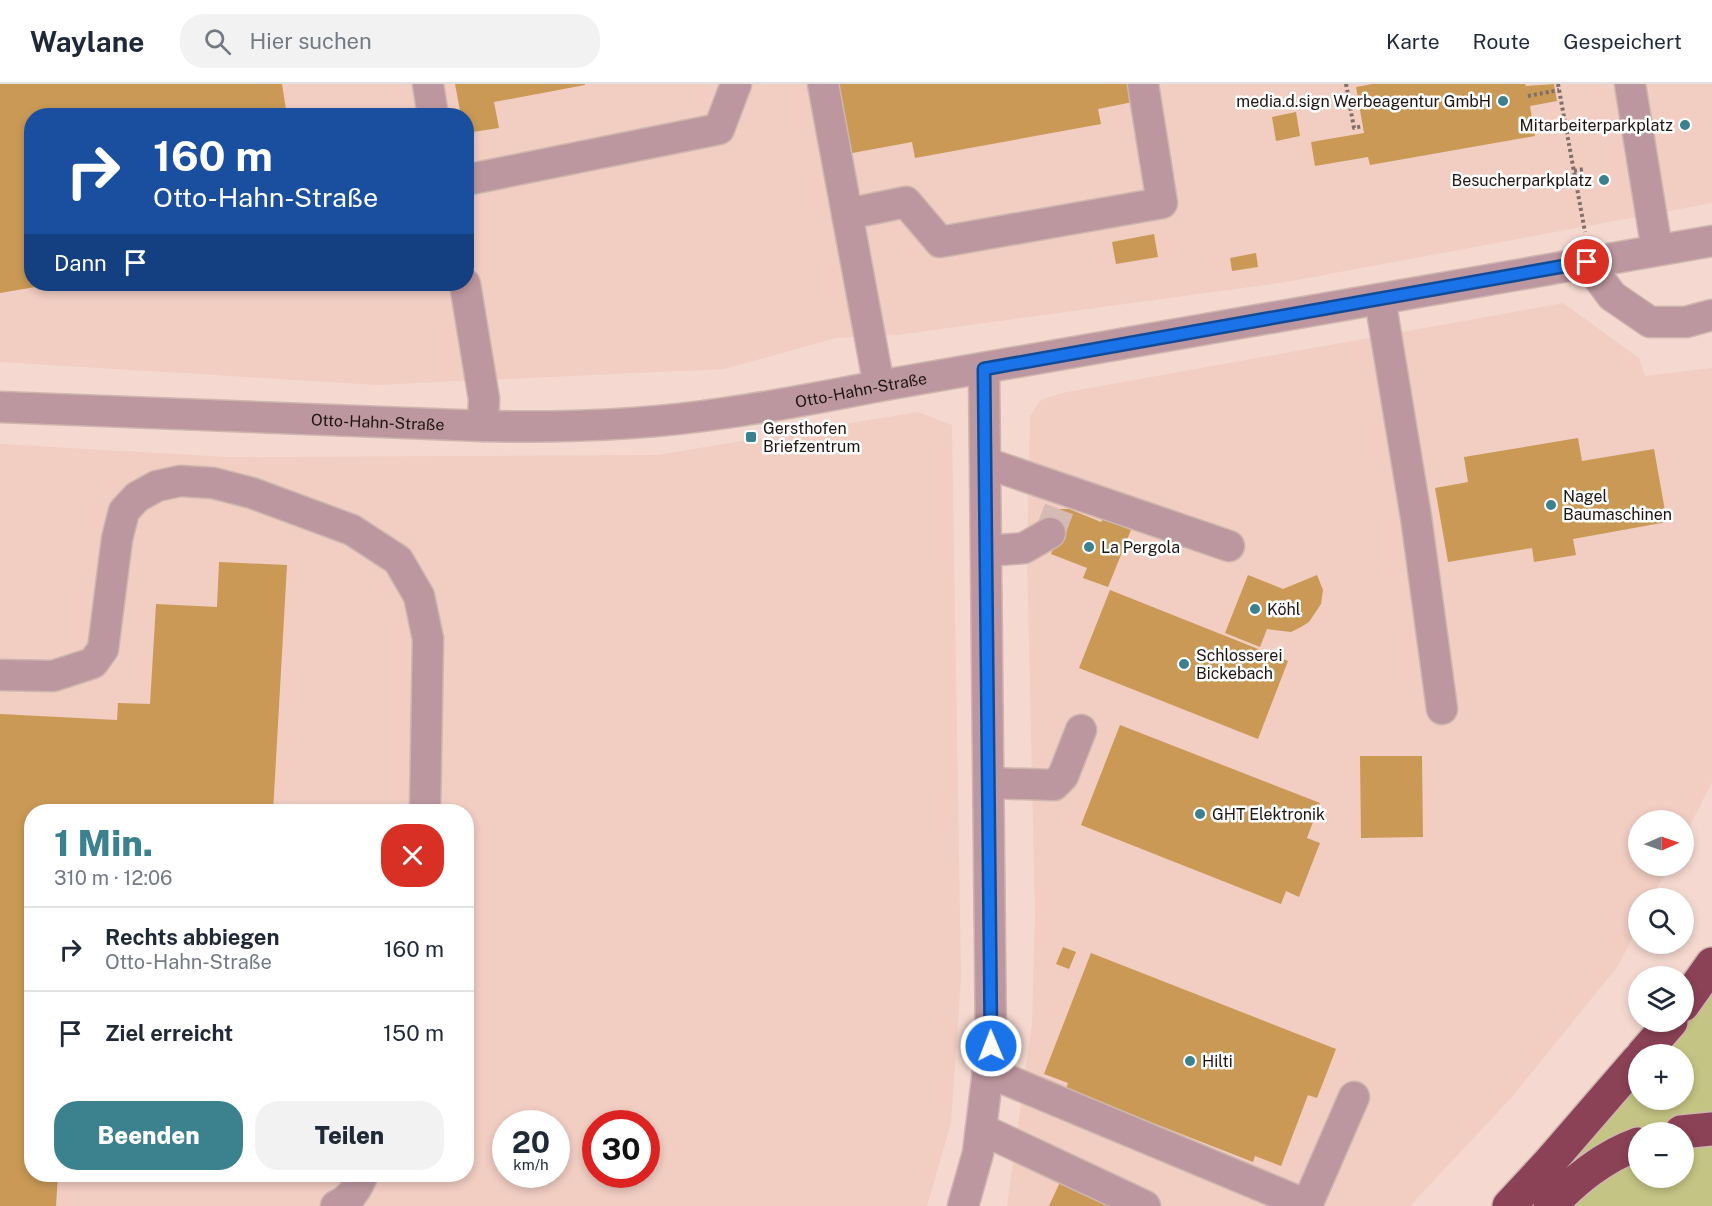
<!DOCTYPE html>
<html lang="de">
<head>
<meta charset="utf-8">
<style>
  body { margin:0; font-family:"Public Sans",sans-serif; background:#f2f2f3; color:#1f2937; height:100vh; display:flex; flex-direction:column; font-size:22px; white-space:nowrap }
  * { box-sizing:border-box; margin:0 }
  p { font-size:20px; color:#747a83 }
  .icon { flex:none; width:33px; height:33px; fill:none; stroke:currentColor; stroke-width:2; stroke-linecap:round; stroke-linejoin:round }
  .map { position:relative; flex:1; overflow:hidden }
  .side { position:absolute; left:24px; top:720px; width:450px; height:378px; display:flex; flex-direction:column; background:#fff; border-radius:24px; box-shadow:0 3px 9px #0003 }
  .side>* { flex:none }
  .guide { position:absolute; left:24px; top:24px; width:450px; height:183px; border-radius:24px; box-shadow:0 3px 9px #0003; background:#1a4fa0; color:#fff; overflow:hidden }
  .needle { width:39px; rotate:88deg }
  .controls { position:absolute; left:1628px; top:726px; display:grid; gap:12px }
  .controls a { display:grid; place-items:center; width:66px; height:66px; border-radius:50%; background:#fff; box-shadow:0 3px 9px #0003; font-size:30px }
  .speed { position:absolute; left:492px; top:1026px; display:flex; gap:12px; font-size:30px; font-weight:700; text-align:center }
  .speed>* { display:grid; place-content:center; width:78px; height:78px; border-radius:50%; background:#fff; box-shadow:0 3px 9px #0003; line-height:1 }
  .speed small { font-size:15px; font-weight:400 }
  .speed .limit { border:9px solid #d22; background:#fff; color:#111 }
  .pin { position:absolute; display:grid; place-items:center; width:51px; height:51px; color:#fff; margin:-26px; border:3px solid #fff; border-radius:50%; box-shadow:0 2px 6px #0007 }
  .me { position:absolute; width:66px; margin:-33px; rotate:359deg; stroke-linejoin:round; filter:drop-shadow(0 0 4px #0008) }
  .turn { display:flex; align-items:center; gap:21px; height:126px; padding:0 30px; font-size:27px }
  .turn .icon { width:78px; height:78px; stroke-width:2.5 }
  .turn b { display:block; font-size:42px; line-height:51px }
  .then { display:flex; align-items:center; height:57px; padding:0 30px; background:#0003; gap:12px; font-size:22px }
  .round { display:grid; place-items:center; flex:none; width:63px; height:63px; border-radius:24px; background:#f2f2f3 }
  .head { display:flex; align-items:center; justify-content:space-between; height:102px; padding:0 30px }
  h1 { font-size:36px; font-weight:800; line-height:45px; color:#3b818e }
  .action { display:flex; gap:12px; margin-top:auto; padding:12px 30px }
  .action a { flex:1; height:69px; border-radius:24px; background:#3b818e; color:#fff; font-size:24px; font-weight:800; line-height:69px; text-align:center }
  .action a+a { background:#f2f2f3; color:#1f2937 }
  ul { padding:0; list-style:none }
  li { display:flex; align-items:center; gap:18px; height:84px; padding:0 30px; border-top:2px solid #e0e1e3 }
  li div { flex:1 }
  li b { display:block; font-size:22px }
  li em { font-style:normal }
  header { display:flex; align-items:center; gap:36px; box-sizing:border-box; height:84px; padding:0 30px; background:#fff; border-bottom:2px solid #e0e1e3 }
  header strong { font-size:28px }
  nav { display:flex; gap:33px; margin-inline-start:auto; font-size:21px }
  .search { width:420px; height:54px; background:#f2f2f3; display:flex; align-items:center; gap:15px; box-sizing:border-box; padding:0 21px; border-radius:24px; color:#747a83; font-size:22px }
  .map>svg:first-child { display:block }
</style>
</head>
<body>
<header>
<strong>Waylane</strong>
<div class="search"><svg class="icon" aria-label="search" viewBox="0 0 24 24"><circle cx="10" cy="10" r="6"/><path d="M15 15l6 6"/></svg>Hier suchen</div>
<nav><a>Karte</a><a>Route</a><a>Gespeichert</a></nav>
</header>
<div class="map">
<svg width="1712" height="1122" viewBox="0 0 1712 1122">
  <rect width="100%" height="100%" fill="#f5d9d0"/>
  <path fill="#f1cdc2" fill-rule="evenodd" d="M 0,0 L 1712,0 L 1712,119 L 1286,198 L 897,251 L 836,254 L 724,285 L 377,301 L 0,278 ZM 32,32 L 466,32 L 466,200 L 32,200 Z
    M 1563,219 L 1639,274 L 1645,292 L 1712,284 L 1712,698 L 1683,755 L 1683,736 L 1638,736 L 1638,782 L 1669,782 L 1652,814 L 1638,814 L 1638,843 L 1618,882 L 1511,1014 L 1410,1122 L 1007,1122 L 1032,940 L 1035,830 L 1027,472 L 1030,332 L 1041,316 L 1062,309 Z
    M 918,328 L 952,341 L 961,894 L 951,1039 L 927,1122 L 0,1122 L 0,360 L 228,373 L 657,371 ZM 32,728 L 466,728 L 466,1090 L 32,1090 ZM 506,1040 L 556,1040 L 556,1090 L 506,1090 ZM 596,1040 L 646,1040 L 646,1090 L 596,1090 Z"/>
  <path fill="#c4c484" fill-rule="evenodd" d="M 1712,898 L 1712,1122 L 1517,1122 L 1638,996 L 1638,1016 L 1683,1016 L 1683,970 L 1662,970 ZM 1638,1048 L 1683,1048 L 1683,1094 L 1638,1094 Z"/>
  <path fill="#ca9956" d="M 0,0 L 282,0 L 287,32 L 32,32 L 32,200 L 47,201 L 0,209 Z
    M 455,0 L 585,0 L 585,1 L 494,18 L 499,44 L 466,49 L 466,32 L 461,32 Z
    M 834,0 L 1129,0 L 1133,18 L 1098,25 L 1101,40 L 915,74 L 912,58 L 847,70 Z
    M 1372,0 L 1525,0 L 1526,2 L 1554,0 L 1557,17 L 1530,22 L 1535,52 L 1370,81 L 1368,73 L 1315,82 L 1311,58 L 1364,49 L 1356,3 Z
    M 1296,28 L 1300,52 L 1276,57 L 1272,33 Z
    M 1154,150 L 1158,173 L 1116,180 L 1112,158 Z
    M 1256,169 L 1258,183 L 1232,187 L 1230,174 Z
    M 1578,354 L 1582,377 L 1654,365 L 1667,438 L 1573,455 L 1576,471 L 1534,478 L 1532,464 L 1448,478 L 1435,404 L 1468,398 L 1464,373 Z
    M 1049,425 L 1069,425 L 1101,438 L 1103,435 L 1131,446 L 1108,503 L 1083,494 L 1087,484 L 1051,470 L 1057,455 L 1042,444 L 1048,434 Z
    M 219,478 L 287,481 L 273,728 L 32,728 L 32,1090 L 58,1090 L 56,1122 L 0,1122 L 0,630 L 117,636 L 118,619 L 150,620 L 156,520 L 217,523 Z
    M 1248,491 L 1283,505 L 1317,491 L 1323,506 L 1321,520 L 1309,538 L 1301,543 L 1291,548 L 1267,545 L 1260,563 L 1225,549 Z
    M 1110,506 L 1288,577 L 1258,655 L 1079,584 Z
    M 1120,641 L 1320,719 L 1307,754 L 1320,759 L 1299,813 L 1286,807 L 1281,820 L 1081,741 Z
    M 1360,672 L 1422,672 L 1423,753 L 1361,754 Z
    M 1063,863 L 1076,868 L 1069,885 L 1056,880 Z
    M 1091,869 L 1336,965 L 1317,1014 L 1308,1011 L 1281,1082 L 1255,1072 L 1253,1078 L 1066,1005 L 1068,999 L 1044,990 Z
    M 1061,1096 L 1114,1122 L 1049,1122 Z"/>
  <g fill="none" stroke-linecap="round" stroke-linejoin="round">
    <path stroke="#d5bbb3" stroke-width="30" stroke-dasharray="30 15" stroke-linecap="butt" d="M 1050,449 L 1059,425"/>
    <defs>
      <g id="minor">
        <path d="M 428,0 L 433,32"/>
        <path d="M 823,0 L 879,302"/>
        <path d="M 1630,0 L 1657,166"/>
        <path d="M 466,96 L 719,45 L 736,0"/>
        <path d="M 847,130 L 906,118 L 940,158 L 1162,119 L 1143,0"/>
        <path d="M 1587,178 L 1612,212 L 1650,238 L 1686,238 L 1712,231"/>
        <path d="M 465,200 L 484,315 L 483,342"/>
        <path d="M 1380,215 L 1416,433 L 1442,625"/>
        <path id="s1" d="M 0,323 L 483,342 C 564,344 645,341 725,329 C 777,322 828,312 879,302 L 1712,157"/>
        <path d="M 986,379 L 1229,462"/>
        <path d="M 987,467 L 1024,464 L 1050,449"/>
        <path d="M 0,591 L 53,592 L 93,579 L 103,565 L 117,455 L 124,427 L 137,413 L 157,402 L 180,397 L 213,399 L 252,409 L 352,446 L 398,476 L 419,512 L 428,555 L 425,728"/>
        <path d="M 989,699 L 1054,701 L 1063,692 L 1081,646"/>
        <path d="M 988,988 L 1307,1121 L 1354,1013"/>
        <path d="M 981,1045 L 1145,1122"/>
        <path d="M 336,1122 C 350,1116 357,1105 363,1090"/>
        <path d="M 963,1122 L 978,1069 L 991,962 L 984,285"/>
      </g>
      <path id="highway" d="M 1683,921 L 1712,880
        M 1643,970 L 1671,938
        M 1681,1048 L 1712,1045
        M 1509,1122 L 1548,1080 L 1638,976
        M 1550,1122 C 1576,1095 1603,1073 1638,1060"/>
    </defs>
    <use href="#minor" stroke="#ceb6ae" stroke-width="33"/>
    <use href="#highway" stroke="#ceb6ae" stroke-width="36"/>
    <path stroke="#816f6a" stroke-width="4" stroke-dasharray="3 3" stroke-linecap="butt" d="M 1346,0 L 1354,44 L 1363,42
      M 1558,0 L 1585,148
      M 1528,12 L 1559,6
      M 1574,87 L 1584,85"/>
    <use href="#minor" stroke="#bd979f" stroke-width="30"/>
    <use href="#highway" stroke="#8b4156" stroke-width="33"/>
  </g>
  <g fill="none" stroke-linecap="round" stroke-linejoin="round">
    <defs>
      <path id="route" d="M 991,962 L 984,285 L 1587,178"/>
    </defs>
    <use href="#route" stroke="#114b97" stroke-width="15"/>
    <use href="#route" stroke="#1a73e8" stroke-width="10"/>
  </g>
  <g fill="#3b818e" stroke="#fff" stroke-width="2">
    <circle cx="1503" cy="17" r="6"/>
    <circle cx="1685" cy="41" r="6"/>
    <circle cx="1604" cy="96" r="6"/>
    <rect x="745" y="347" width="12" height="12" rx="3"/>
    <circle cx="1551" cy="421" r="6"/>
    <circle cx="1089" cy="463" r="6"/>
    <circle cx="1255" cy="525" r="6"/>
    <circle cx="1184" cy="580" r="6"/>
    <circle cx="1200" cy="730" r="6"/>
    <circle cx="1190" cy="977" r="6"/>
  </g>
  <g text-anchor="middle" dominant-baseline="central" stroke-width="5" stroke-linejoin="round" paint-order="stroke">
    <g font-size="16" fill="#1d1411" stroke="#fff" text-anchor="start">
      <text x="1491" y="17" text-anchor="end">media.d.sign Werbeagentur GmbH</text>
      <text x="1673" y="41" text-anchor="end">Mitarbeiterparkplatz</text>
      <text x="1592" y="96" text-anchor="end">Besucherparkplatz</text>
      <text x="763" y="344">Gersthofen<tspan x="763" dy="18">Briefzentrum</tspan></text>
      <text x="1563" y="412">Nagel<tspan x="1563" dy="18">Baumaschinen</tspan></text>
      <text x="1101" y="463">La Pergola</text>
      <text x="1267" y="525">Köhl</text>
      <text x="1196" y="571">Schlosserei<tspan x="1196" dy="18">Bickebach</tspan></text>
      <text x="1212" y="730">GHT Elektronik</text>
      <text x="1202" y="977">Hilti</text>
    </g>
    <g font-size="16" fill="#1d1411" stroke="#fff">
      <text stroke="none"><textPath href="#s1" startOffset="864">Otto-Hahn-Straße</textPath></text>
      <text stroke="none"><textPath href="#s1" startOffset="378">Otto-Hahn-Straße</textPath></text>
    </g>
  </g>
</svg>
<div class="controls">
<a><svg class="needle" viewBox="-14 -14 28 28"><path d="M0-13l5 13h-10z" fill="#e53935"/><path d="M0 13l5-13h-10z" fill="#747a83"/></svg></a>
<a><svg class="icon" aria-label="search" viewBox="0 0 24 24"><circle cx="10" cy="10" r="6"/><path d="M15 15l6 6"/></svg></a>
<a><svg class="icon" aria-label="layers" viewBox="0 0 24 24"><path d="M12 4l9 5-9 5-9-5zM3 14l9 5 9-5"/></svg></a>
<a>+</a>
<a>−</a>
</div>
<div class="speed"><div>20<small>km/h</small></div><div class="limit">30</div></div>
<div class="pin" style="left:1587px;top:178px;background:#d93025"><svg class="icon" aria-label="arrive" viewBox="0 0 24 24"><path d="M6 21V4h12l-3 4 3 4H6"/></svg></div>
<svg class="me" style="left:991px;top:962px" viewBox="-20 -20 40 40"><circle r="17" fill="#1a73e8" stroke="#fff" stroke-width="3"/><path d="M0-11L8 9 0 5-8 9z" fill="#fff"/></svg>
<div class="guide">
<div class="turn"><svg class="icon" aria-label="right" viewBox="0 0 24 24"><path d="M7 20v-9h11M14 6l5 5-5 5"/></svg><div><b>160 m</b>Otto-Hahn-Straße</div></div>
<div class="then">Dann<svg class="icon" aria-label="arrive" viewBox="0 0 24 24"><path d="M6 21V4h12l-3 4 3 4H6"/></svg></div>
</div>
<section class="side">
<div class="head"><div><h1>1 Min.</h1><p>310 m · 12:06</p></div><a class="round" style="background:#d93025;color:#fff"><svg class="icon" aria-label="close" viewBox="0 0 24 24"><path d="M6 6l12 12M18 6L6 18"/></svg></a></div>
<ul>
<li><svg class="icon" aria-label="right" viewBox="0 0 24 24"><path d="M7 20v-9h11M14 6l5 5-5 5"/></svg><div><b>Rechts abbiegen</b><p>Otto-Hahn-Straße</p></div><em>160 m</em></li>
<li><svg class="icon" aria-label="arrive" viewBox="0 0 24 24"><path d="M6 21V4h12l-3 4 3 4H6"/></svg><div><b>Ziel erreicht</b></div><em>150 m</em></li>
</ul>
<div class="action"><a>Beenden</a><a>Teilen</a></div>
</section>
</div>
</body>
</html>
